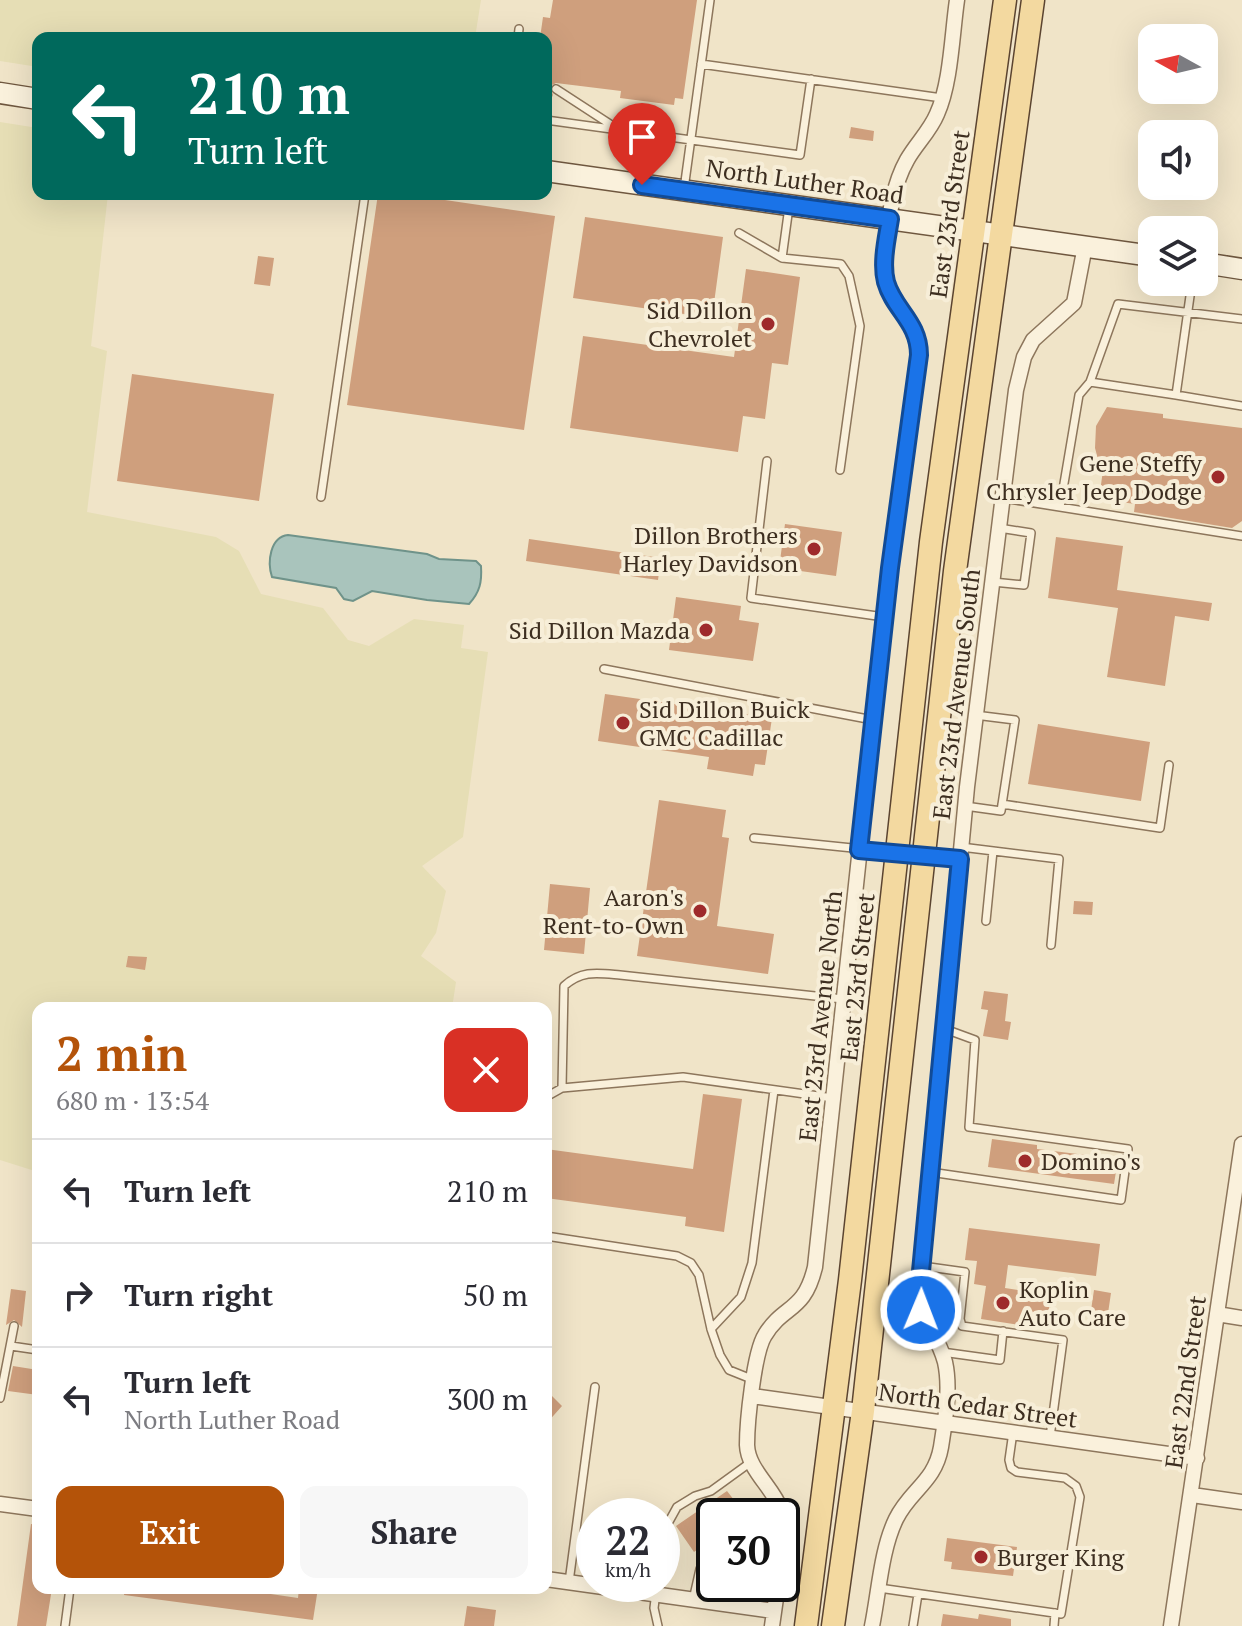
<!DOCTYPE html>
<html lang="en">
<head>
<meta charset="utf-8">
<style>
  body { margin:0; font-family:"PT Serif",serif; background:#f7f7f7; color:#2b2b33; height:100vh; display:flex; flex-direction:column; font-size:30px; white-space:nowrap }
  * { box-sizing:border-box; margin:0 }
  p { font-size:26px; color:#7c7c81 }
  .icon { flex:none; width:44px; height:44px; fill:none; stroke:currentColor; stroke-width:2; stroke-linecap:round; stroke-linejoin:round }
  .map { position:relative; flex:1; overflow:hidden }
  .panel { position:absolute; left:32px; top:1002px; width:520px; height:592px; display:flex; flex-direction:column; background:#fff; border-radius:16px; box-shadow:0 8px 32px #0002 }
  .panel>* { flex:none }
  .top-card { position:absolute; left:32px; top:32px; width:520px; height:168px; border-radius:16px; box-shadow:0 8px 32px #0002; background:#00695c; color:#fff; overflow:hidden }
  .needle { width:52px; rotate:278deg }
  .buttons { position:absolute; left:1138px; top:24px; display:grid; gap:16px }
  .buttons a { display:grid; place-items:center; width:80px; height:80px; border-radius:16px; background:#fff; box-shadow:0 8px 32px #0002; font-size:40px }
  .speed { position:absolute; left:576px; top:1498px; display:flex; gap:16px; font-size:40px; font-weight:700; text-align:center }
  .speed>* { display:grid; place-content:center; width:104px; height:104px; border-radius:50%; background:#fff; box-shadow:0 8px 32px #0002; line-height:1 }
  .speed small { font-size:20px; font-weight:400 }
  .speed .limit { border:4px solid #111; border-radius:12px; background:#fff; color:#111 }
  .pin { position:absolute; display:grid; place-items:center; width:68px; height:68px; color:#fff; margin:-82px -34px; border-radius:50% 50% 50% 0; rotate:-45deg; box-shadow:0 0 8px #0007 }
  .pin .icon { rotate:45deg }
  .me { position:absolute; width:88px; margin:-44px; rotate:1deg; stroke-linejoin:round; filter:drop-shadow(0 0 6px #0008) }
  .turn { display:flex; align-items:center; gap:28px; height:168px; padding:0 24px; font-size:36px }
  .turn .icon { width:104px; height:104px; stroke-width:2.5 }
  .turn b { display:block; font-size:56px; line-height:68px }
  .round { display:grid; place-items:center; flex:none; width:84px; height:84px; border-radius:16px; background:#f7f7f7 }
  .head { display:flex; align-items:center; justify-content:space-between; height:136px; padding:0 24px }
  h1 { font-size:48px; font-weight:600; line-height:60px; color:#b45309 }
  .action { display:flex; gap:16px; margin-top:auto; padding:16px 24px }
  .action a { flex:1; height:92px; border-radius:16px; background:#b45309; color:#fff; font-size:32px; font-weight:600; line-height:92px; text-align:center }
  .action a+a { background:#f7f7f7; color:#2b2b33 }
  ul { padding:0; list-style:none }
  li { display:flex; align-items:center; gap:24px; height:104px; padding:0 24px; border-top:2px solid #e1e1e2 }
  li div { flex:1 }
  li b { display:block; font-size:30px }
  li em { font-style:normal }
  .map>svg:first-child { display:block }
</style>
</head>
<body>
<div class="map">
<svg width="1242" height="1626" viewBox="0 0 1242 1626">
  <rect width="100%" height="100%" fill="#f0e4c8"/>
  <path fill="#e6deb5" d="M 0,0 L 481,0 L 475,38 L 38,38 L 38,67 L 0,61 Z
    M 0,122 L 38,128 L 38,194 L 108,194 L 91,346 L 107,351 L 87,512 L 216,537 L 239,551 L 261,594 L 323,608 L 348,640 L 369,646 L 414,619 L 464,625 L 461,648 L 488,652 L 463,837 L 422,866 L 446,891 L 436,933 L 421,956 L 456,982 L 452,1008 L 38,1008 L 38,1172 L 0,1160 Z"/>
  <path fill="#a9c4bc" stroke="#6f938a" stroke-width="2" d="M 288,535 L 427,554 L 439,559 L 476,561 L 481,566 C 482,582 480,592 469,604 L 427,600 L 372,591 L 353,601 L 344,599 L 336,588 L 272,577 C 267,562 270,537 288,535 Z"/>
  <path fill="#cf9f7d" d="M 553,0 L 697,0 L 683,99 L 675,98 L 674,105 L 620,98 L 621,91 L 556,83 L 550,86 L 553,95 L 546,110 L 546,38 L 540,38 L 543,17 L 550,18 Z
    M 851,127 L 874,131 L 873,141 L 849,138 Z
    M 378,194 L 404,194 L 555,216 L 524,430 L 347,405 Z
    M 585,217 L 723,237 L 712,318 L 573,298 Z
    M 258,256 L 274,258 L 270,286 L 254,284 Z
    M 746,269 L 800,277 L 788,365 L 772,363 L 765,419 L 743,416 L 738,452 L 570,428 L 583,336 L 734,357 Z
    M 132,374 L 274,394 L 259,501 L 117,481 Z
    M 1107,407 L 1163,414 L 1163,418 L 1242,428 L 1242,521 L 1232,528 L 1134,512 L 1135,504 L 1099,499 L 1104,463 L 1099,463 L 1095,448 L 1096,426 Z
    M 785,524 L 842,532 L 836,576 L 779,568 Z
    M 1056,537 L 1123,546 L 1117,590 L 1212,603 L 1209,621 L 1175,616 L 1165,686 L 1107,677 L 1118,608 L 1048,598 Z
    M 529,539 L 661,558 L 658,580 L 526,561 Z
    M 676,597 L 741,606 L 739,620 L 759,623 L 753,661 L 669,650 Z
    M 605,694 L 772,718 L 765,765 L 755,764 L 753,776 L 707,769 L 709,757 L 598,741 Z
    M 1038,724 L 1150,742 L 1141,801 L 1028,784 Z
    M 659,800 L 726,810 L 722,837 L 729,838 L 717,926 L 774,934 L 768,974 L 637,956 Z
    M 550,884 L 590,888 L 584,954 L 544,950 Z
    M 1074,901 L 1093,902 L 1092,915 L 1073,914 Z
    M 128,956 L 147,957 L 145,970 L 126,967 Z
    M 984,991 L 1008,994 L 1005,1021 L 1011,1022 L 1008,1040 L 983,1036 L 988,1010 L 981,1009 Z
    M 703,1094 L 742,1099 L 724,1232 L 685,1226 L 686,1217 L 546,1198 L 546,1149 L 693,1169 Z
    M 992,1139 L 1037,1145 L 1037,1149 L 1118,1159 L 1114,1184 L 988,1167 Z
    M 969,1228 L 1100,1244 L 1096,1276 L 1008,1265 L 1005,1288 L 1051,1295 L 1046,1329 L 981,1319 L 986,1286 L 974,1284 L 977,1261 L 965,1260 Z
    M 11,1289 L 26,1291 L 22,1327 L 14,1320 L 6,1325 Z
    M 1094,1290 L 1111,1293 L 1107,1320 L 1090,1317 Z
    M 13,1366 L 38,1370 L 38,1395 L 8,1391 Z
    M 546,1390 L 562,1406 L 546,1424 Z
    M 727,1491 L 738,1505 L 723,1516 L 714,1516 L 714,1537 L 694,1552 L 676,1526 Z
    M 31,1524 L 38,1525 L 38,1588 L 52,1588 L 46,1626 L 17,1626 Z
    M 947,1538 L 1017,1547 L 1013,1576 L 951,1569 L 952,1562 L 944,1561 Z
    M 125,1588 L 258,1588 L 257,1592 L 298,1598 L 299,1588 L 318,1588 L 313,1620 L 124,1595 Z
    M 467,1606 L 496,1610 L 494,1626 L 464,1626 Z
    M 943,1614 L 978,1619 L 979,1614 L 1011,1619 L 1011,1626 L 941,1626 Z"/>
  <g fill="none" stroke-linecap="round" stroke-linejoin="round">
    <defs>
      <path id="lane" d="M 518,38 L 519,29
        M 701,64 L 942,98
        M 556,89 L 619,130
        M 546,120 L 800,155 L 811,79
        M 684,189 L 710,0
        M 789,207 L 782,258 L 841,264 L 849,276 L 860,326 L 840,470
        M 739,233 L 782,258
        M 1192,282 L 1176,395 L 1242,406
        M 1090,382 L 1118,304 L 1242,319
        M 767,461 L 751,598 L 884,617
        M 321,497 L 365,194
        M 1003,498 L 1242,536
        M 1060,507 L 1079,395 L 1090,382 L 1176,395
        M 993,582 L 1024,585 L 1031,533 L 999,528
        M 604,669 L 873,720
        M 1002,804 L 1160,828 L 1169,765
        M 965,806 L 1001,811 L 1015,720 L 975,715
        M 754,838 L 960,859
        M 961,847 L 1059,859 L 1051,945
        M 986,921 L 993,851
        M 562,1088 L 564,986 C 582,970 597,973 620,975 L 843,999
        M 546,1097 L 562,1088 L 683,1077 L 833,1098
        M 930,1172 L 1121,1200 L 1128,1149 L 969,1127 L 975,1040 L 945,1029
        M 546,1236 L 677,1256 L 691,1263 L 699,1275 L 711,1329 L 720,1355 L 729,1370 L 754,1380
        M 922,1266 L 965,1272 L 960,1319 L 962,1326 L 1063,1340 L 1050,1437
        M 711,1329 L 741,1297 L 752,1263 L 774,1090
        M 11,1346 L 38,1350
        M 942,1352 L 1000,1360 L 1003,1331
        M 0,1398 L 14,1326
        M 662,1554 L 666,1527 L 677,1507 L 695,1496 L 711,1491 L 751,1462
        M 569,1582 L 595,1387
        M 657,1584 L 654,1608 L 658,1626
        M 879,1588 L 1061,1614 L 1080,1497 L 1076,1486 L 1065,1478 L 1017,1472 L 1011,1468 L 1009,1460 L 1013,1432
        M 693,1600 L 700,1569 L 714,1550
        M 65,1626 L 70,1588
        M 913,1626 L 918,1594
        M 1054,1626 L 1055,1613"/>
      <path id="street" d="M 1217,1314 L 1242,1318
        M 752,1396 L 1197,1458
        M 1192,1495 L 1242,1502
        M 0,1504 L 38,1509
        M 782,1553 C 784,1539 786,1524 781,1510 C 773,1487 748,1470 747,1445 C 747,1422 754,1352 765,1335 C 784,1304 804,1313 815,1267 L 890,568 L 919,355 C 919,319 883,300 885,267 C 886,233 890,190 907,160 C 916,144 930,131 937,114 C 951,83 952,34 957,0
        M 546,1579 L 774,1611
        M 772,1626 L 778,1584
        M 872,1626 C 879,1592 881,1550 896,1519 C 910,1490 935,1482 941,1447 C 945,1421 951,1389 945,1362 C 936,1328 918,1325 920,1282 L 967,787 L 1016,390 L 1024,357 L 1033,340 L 1074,303 L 1085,246
        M 1171,1626 L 1242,1144"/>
      <path id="secondary" d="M 0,93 L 38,99
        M 546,171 L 1152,256
        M 1204,263 L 1242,269"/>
      <path id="primary" d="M 806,1626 L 850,1280 L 931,542 L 1005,0
        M 833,1626 L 863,1411 L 955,571 L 1033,0"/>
    </defs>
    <use href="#lane" stroke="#8d765c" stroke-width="10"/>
    <use href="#street" stroke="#8d765c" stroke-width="17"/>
    <use href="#secondary" stroke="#6f573f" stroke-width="23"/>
    <use href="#primary" stroke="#5b4430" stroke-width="25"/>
    <use href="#lane" stroke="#faf1dc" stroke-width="7"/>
    <use href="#street" stroke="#faf1dc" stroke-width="14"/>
    <use href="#secondary" stroke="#faf1dc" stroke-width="20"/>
    <use href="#primary" stroke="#f3d9a0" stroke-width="22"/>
  </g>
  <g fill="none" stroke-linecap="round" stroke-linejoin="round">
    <defs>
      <path id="route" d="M 642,185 L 890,219 C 887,238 881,263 886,282 C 894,310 919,322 919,355 L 890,568 L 859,850 L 960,859 L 920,1282 L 921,1310"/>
    </defs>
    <use href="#route" stroke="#114b97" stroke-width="20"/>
    <use href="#route" stroke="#1a73e8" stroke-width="14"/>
  </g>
  <g fill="#9e2a2b" stroke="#f7eed8" stroke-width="3">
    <circle cx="768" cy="324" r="8"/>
    <circle cx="1218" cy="477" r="8"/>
    <circle cx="814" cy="549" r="8"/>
    <circle cx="706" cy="630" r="8"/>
    <circle cx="623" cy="723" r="8"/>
    <circle cx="700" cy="911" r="8"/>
    <circle cx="1025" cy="1161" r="8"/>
    <circle cx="1003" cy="1303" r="8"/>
    <circle cx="981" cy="1557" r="8"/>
  </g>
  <g text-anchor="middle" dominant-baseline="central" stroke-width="8" stroke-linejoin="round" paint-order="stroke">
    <g font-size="24" fill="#3d2e20" stroke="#f7eed8">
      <text transform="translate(805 181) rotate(8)">North Luther Road</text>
      <text transform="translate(949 214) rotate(-82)">East 23rd Street</text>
      <text transform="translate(956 694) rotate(-83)">East 23rd Avenue South</text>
      <text transform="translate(857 977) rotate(-84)">East 23rd Street</text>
      <text transform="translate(820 1016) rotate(-84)">East 23rd Avenue North</text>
      <text transform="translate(1185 1382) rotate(-82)">East 22nd Street</text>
      <text transform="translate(978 1405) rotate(8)">North Cedar Street</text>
    </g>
    <g font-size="24" fill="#3d2e20" stroke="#f7eed8" text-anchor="end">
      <text x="752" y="310">Sid Dillon<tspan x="752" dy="28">Chevrolet</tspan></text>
      <text x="1202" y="463">Gene Steffy<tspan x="1202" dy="28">Chrysler Jeep Dodge</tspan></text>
      <text x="798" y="535">Dillon Brothers<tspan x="798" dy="28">Harley Davidson</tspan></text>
      <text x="690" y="630">Sid Dillon Mazda</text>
      <text x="639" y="709" text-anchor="start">Sid Dillon Buick<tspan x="639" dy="28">GMC Cadillac</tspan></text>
      <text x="684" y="897">Aaron's<tspan x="684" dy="28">Rent-to-Own</tspan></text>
      <text x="1041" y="1161" text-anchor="start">Domino's</text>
      <text x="1019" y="1289" text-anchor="start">Koplin<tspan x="1019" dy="28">Auto Care</tspan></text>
      <text x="997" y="1557" text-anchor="start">Burger King</text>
    </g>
  </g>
</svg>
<div class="buttons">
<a><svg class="needle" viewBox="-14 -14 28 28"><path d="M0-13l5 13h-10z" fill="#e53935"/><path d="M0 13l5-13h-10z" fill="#7c7c81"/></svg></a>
<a><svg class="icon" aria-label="sound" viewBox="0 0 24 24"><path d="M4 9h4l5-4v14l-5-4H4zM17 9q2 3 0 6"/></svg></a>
<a><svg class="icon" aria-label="layers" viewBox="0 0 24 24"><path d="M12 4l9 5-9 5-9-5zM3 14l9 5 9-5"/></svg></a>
</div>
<div class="speed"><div>22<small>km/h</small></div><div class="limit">30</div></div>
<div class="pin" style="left:642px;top:185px;background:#d93025"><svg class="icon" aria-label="arrive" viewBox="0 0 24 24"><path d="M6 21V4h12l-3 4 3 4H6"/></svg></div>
<svg class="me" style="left:921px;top:1310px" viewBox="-20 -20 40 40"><circle r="17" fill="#1a73e8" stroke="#fff" stroke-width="3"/><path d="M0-11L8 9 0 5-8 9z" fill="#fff"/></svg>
<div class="top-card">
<div class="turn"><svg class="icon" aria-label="left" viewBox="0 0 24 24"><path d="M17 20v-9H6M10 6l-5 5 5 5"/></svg><div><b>210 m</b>Turn left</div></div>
</div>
<section class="panel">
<div class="head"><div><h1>2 min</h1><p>680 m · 13:54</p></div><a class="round" style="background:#d93025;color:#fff"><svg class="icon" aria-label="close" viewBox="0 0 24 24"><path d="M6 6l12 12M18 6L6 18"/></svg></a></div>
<ul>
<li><svg class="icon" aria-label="left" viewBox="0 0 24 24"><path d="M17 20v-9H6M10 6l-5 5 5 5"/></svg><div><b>Turn left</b></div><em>210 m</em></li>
<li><svg class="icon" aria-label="right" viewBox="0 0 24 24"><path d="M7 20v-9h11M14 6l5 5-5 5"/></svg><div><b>Turn right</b></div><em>50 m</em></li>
<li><svg class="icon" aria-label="left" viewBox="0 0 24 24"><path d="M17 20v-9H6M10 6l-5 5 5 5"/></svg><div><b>Turn left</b><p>North Luther Road</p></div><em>300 m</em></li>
</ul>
<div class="action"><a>Exit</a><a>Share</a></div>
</section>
</div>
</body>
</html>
